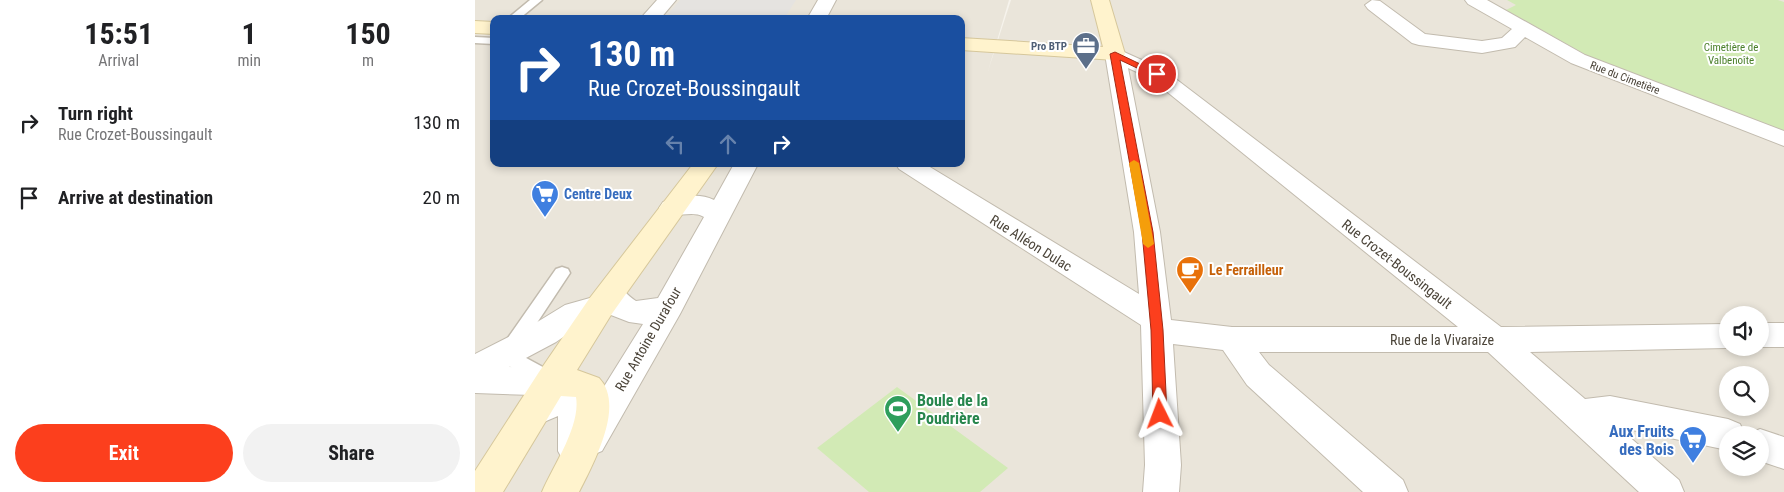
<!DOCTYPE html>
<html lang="en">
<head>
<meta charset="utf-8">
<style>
  body { margin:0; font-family:"Roboto Condensed",sans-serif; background:#f2f2f2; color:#202124; height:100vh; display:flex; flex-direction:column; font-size:19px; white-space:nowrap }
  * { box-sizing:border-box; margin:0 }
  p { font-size:16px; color:#757577 }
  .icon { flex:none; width:28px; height:28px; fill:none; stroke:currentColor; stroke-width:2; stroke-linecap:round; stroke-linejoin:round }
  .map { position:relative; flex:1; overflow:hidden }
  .sheet { display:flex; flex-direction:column; background:#fff; width:475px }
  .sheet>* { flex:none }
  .top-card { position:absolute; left:15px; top:15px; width:475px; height:152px; border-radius:10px; box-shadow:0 2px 8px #0003; background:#1a4fa0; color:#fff; overflow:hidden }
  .buttons { position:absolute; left:1244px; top:306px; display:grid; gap:10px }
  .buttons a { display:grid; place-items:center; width:50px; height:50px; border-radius:50%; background:#fff; box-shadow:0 2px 8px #0003; font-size:25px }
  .pin { position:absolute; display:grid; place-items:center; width:42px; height:42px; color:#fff; margin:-21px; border:2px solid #fff; border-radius:50%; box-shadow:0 1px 5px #0007 }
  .me { position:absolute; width:55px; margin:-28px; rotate:357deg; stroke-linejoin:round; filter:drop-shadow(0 0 4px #0008) }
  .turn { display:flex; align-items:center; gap:18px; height:105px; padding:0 15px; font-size:22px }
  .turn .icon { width:65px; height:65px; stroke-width:2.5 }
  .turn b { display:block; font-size:35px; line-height:42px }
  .lanes { display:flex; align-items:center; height:48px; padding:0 15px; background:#0003; justify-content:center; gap:25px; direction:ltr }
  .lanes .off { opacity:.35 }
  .eta { display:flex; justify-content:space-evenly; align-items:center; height:85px; text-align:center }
  .eta b { font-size:30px; font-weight:700; line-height:35px }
  .button { display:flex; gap:10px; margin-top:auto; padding:10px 15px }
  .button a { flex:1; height:58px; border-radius:30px; background:#fc3f1d; color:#fff; font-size:20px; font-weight:700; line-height:58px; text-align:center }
  .button a+a { background:#f2f2f2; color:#202124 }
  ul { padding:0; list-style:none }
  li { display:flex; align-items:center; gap:15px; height:75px; padding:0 15px }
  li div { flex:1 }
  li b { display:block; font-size:19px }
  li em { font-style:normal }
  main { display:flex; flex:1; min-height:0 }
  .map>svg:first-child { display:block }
</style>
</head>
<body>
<main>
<section class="sheet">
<div class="eta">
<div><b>15:51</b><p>Arrival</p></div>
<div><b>1</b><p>min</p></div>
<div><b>150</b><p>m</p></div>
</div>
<ul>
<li><svg class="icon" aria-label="right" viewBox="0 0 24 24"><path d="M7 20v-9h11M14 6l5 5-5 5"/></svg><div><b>Turn right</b><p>Rue Crozet-Boussingault</p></div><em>130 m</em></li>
<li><svg class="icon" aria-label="arrive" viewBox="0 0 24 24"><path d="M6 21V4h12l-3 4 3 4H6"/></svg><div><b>Arrive at destination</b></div><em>20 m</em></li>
</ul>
<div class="button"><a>Exit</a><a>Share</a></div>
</section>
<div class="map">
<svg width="1309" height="492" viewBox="0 0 1309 492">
  <rect width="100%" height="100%" fill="#f6f3ec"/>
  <path fill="#eae5da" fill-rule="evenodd" d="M 0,0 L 534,0 L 513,71 L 536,0 L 1309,0 L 1309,492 L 0,492 ZM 19,19 L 486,19 L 486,164 L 19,164 ZM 1252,315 L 1285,315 L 1285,348 L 1252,348 ZM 1252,375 L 1285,375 L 1285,408 L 1252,408 ZM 1252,435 L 1285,435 L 1285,468 L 1252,468 Z"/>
  <path fill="#d2eab5" d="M 1032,0 L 1303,0 L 1309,2 L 1309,131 L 1113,56 L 1031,10 L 1041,5 Z
    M 422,387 L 533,468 L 505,492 L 394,492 L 342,448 Z"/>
  <path fill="#e5e3e0" d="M 205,0 L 321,0 L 309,19 L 194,17 L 193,14 Z"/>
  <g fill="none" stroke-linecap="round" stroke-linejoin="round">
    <defs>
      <path id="lane" d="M 55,0 L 67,0 L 44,19 L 32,19 Z
        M 0,37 L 19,38 L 19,44 L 0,43 Z
        M 87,267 L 93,269 L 95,273 L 42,353 L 77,372 L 80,378 L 77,384 L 70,386 L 23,360 L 21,355 L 81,269 Z"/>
      <path id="street" d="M 182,0 L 201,0 L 185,19 L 165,19 Z
        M 343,0 L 361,0 L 351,19 L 332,19 Z
        M 897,0 L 905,1 L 950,34 L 1007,41 L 1027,38 L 1037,29 L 993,4 L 990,0 L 1012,0 L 1110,55 L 1309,131 L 1309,146 L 1096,63 L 1050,37 L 1040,47 L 1007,53 L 944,45 L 937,43 L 893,9 L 890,5 Z
        M 640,48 L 689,70 L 1026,327 L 1252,324 L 1252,348 L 1254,348 L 1252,348 L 1055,352 L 1110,399 L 1135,396 L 1253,419 L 1265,424 L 1270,435 L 1252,435 L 1252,450 L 1143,427 L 1204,480 L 1209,492 L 1164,492 L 1013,352 L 784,352 L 794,365 L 928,480 L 933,492 L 888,492 L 772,385 L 748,350 L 698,344 L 706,465 L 704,492 L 668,492 L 670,465 L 666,325 L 424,169 L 421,164 L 450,164 L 664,294 L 659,232 L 630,54 L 633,50 ZM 653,68 L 675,78 L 983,327 L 757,327 L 696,320 L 685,232 Z
        M 259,164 L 283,164 L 205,314 L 127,451 L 117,455 L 113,462 L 101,467 L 89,462 L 83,451 L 83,416 L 57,427 L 45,422 L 40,412 L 45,402 L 58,395 L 0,393 L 0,354 L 59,324 L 90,305 L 122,296 L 120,294 L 125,286 C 146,279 145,291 161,301 L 183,298 L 229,217 C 217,210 202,218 188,214 L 184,208 L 188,202 C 204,197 223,192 239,200 ZM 136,315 L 154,322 L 168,324 L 115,409 L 108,396 L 90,387 L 92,382 L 88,372 L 76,368 L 34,367 L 81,342 L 110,322 Z
        M 1285,323 L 1309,323 L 1309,347 L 1285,347 Z
        M 1285,429 L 1309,437 L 1309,469 L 1285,461 L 1285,435 L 1272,435 Z"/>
      <path id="secondary" d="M 616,0 L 634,0 L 650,54 L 647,58 L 640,60 L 486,50 L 486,38 L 628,47 Z
        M 0,21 L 19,22 L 19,34 L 0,33 Z
        M 218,164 L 243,164 L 136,315 L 102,370 L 124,378 C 151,405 118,464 104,492 L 67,492 C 78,466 106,426 101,397 L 86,396 L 28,492 L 0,492 L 0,471 L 64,372 L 114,299 Z"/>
    </defs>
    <use href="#lane" stroke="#c2bbae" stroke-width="3"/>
    <use href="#street" stroke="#c2bbae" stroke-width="2"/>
    <use href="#secondary" stroke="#d6c79b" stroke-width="2"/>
    <use href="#lane" fill="#fff" fill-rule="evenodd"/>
    <use href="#street" fill="#fff" fill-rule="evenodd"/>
    <use href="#secondary" fill="#fff3cd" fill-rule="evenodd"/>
  </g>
  <path fill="#fc3f1d" stroke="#a42913" d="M 640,52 L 686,74 L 679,76 L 645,60 L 678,232 L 688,330 L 692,414 L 690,418 L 685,420 L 680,418 L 678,414 L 676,330 L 667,232 L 635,54 Z"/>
  <path fill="#f59e0b" d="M 659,160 L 664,163 L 679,244 L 673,248 L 668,244 L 654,163 Z"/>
  <defs>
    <symbol id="office-pin" viewBox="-11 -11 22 30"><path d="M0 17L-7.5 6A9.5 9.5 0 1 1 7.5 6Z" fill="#5c6f8a" stroke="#fff"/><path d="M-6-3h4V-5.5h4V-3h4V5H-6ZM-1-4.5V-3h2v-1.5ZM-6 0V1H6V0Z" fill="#fff"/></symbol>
    <symbol id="supermarket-pin" viewBox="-11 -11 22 30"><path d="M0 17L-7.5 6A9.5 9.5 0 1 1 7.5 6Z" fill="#3f7fe0" stroke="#fff"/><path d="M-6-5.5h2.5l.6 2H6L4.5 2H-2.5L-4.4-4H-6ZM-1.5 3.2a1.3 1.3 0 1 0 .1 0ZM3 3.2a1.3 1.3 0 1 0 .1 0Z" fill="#fff"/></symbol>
    <symbol id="cafe-pin" viewBox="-11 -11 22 30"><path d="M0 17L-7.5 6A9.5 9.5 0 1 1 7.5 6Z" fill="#e8710a" stroke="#fff"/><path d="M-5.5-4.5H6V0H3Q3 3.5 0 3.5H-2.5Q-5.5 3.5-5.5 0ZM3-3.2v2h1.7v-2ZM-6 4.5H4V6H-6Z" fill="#fff"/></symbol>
    <symbol id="stadium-pin" viewBox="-11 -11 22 30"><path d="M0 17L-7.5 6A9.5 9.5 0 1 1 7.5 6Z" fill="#2e9e5b" stroke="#fff"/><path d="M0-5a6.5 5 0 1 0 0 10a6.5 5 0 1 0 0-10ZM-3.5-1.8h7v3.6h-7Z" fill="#fff"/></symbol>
  </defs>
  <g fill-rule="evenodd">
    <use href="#office-pin" x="595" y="30" width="32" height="43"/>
    <use href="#supermarket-pin" x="54" y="178" width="32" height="43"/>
    <use href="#cafe-pin" x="699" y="254" width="32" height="43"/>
    <use href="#stadium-pin" x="407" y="393" width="32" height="43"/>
    <use href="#supermarket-pin" x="1202" y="424" width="32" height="43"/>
  </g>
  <g text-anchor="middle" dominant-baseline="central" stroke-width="4" stroke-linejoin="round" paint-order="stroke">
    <g font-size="11" font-weight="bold" fill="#4e5e75" stroke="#fff" text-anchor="end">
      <text x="592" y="46">Pro BTP</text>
    </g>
    <g font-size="11" fill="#4a7f2a" stroke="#fff">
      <text x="1256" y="47">Cimetière de<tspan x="1256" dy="13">Valbenoîte</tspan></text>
    </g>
    <g font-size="11" fill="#4b4439" stroke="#fff">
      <text transform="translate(1150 78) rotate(21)">Rue du Cimetière</text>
    </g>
    <g font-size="14" font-weight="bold" fill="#366cbe" stroke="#fff" text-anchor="start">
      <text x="89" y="194">Centre Deux</text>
    </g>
    <g font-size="14" fill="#4b4439" stroke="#fff">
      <text transform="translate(556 243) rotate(32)">Rue Alléon Dulac</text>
      <text transform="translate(922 264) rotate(38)">Rue Crozet-Boussingault</text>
      <text transform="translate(173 339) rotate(-60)">Rue Antoine Durafour</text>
      <text x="967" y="340">Rue de la Vivaraize</text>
    </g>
    <g font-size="14" font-weight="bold" fill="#c56008" stroke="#fff" text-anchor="start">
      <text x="734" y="270">Le Ferrailleur</text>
    </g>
    <g font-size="16" font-weight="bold" fill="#27864d" stroke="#fff" text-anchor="start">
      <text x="442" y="400">Boule de la<tspan x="442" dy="18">Poudrière</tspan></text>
    </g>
    <g font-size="16" font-weight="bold" fill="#366cbe" stroke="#fff" text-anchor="end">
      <text x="1199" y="431">Aux Fruits<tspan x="1199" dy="18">des Bois</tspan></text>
    </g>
  </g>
</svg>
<div class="buttons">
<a><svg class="icon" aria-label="sound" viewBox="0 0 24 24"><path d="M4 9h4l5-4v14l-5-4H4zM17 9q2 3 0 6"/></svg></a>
<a><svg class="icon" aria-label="search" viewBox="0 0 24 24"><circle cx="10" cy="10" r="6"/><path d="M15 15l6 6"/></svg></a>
<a><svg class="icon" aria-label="layers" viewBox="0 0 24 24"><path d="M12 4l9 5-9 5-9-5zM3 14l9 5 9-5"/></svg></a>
</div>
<div class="pin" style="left:682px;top:74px;background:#d93025"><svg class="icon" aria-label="arrive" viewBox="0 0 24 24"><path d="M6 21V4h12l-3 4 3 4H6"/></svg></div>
<svg class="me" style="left:685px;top:414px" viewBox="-20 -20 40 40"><path d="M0-17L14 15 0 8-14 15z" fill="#fc3f1d" stroke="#fff" stroke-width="4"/></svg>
<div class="top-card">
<div class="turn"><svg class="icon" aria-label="right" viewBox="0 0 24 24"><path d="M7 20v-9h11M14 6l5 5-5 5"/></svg><div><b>130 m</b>Rue Crozet-Boussingault</div></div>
<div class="lanes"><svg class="icon off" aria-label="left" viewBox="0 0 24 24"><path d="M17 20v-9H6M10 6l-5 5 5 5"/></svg><svg class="icon off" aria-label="ahead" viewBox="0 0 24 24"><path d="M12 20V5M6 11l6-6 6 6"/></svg><svg class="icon" aria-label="right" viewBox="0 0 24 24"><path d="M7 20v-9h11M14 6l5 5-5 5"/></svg></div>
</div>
</div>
</main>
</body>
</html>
